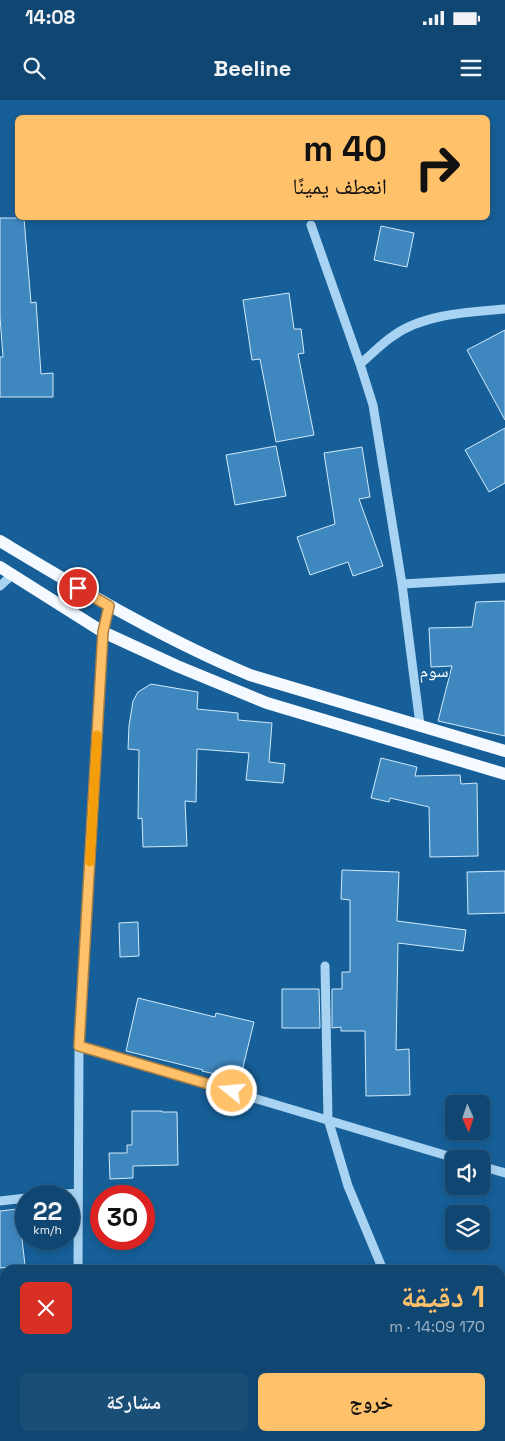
<!DOCTYPE html>
<html lang="ar">
<head>
<meta charset="utf-8">
<style>
  body { margin:0; font-family:"Space Grotesk","Noto Naskh Arabic",sans-serif; background:#194e77; color:#f1f3f6; direction:rtl; height:100vh; display:flex; flex-direction:column; font-size:19px; white-space:nowrap }
  * { box-sizing:border-box; margin:0 }
  p { font-size:16px; color:#9cb2c4 }
  .icon { flex:none; width:28px; height:28px; fill:none; stroke:currentColor; stroke-width:2; stroke-linecap:round; stroke-linejoin:round }
  .map { position:relative; flex:1; overflow:hidden; direction:ltr }
  .details { position:absolute; left:0px; top:1165px; width:505px; height:176px; display:flex; flex-direction:column; background:#104772; border-radius:15px 15px 0 0; box-shadow:0 2px 8px #0003,0 0 0 1px #305f84; direction:rtl }
  .details>* { flex:none }
  .banner { position:absolute; left:15px; top:15px; width:475px; height:105px; border-radius:8px; box-shadow:0 2px 8px #0003,0 0 0 1px #305f84; direction:rtl; background:#ffc16a; color:#111; overflow:hidden }
  .needle { width:32px; rotate:177deg }
  .fabs { position:absolute; left:445px; top:995px; display:grid; gap:10px }
  .fabs a { display:grid; place-items:center; width:45px; height:45px; border-radius:8px; background:#104772; box-shadow:0 2px 8px #0003,0 0 0 1px #305f84; font-size:25px }
  .speed { position:absolute; left:15px; top:1085px; display:flex; gap:10px; font-size:25px; font-weight:700; text-align:center }
  .speed>* { display:grid; place-content:center; width:65px; height:65px; border-radius:50%; background:#104772; box-shadow:0 2px 8px #0003,0 0 0 1px #305f84; line-height:1 }
  .speed small { font-size:12px; font-weight:400 }
  .speed .limit { border:8px solid #d22; background:#fff; color:#111 }
  .pin { position:absolute; display:grid; place-items:center; width:42px; height:42px; color:#fff; margin:-21px; border:2px solid #fff; border-radius:50%; box-shadow:0 1px 5px #0007 }
  .me { position:absolute; width:55px; margin:-28px; rotate:287deg; stroke-linejoin:round; filter:drop-shadow(0 0 4px #0008) }
  .turn { display:flex; align-items:center; gap:18px; height:105px; padding:0 20px; font-size:22px }
  .turn .icon { width:65px; height:65px; stroke-width:2.5 }
  .turn b { display:block; font-size:35px; line-height:42px }
  .round { display:grid; place-items:center; flex:none; width:52px; height:52px; border-radius:8px; background:#194e77 }
  .head { display:flex; align-items:center; justify-content:space-between; height:85px; padding:0 20px }
  h1 { font-size:30px; font-weight:700; line-height:38px; color:#ffc16a }
  .primary-button { display:flex; gap:10px; margin-top:auto; padding:10px 20px }
  .primary-button a { flex:1; height:58px; border-radius:8px; background:#ffc16a; color:#111; font-size:20px; font-weight:700; line-height:58px; text-align:center }
  .primary-button a+a { background:#194e77; color:#f1f3f6 }
  .status { display:flex; justify-content:space-between; align-items:center; height:35px; padding:0 25px; background:#104772; direction:ltr }
  .status svg { height:14px; fill:currentColor }
  header { display:flex; justify-content:space-between; align-items:center; height:65px; padding:0 20px; background:#104772; font-size:22px; font-weight:700 }
  .map>svg:first-child { display:block }
</style>
</head>
<body>
<div class="status"><b>14:08</b><svg viewBox="0 0 49 12"><path d="M0 12V9h3v3zM5 12V6h3v6zM10 12V3h3v9zM15 12V0h3v12zM26 1h20v11H26zM47 4h2v5h-2z"/></svg></div>
<header><svg class="icon" aria-label="menu" viewBox="0 0 24 24"><path d="M4 6h16M4 12h16M4 18h16"/></svg>Beeline<svg class="icon" aria-label="search" viewBox="0 0 24 24"><circle cx="10" cy="10" r="6"/><path d="M15 15l6 6"/></svg></header>
<div class="map">
<svg width="505" height="1341" viewBox="0 0 505 1341">
  <rect width="100%" height="100%" fill="#165f98"/>
  <path fill="#3f88bf" stroke="#d1eafc" d="M 0,118 L 24,118 L 31,203 L 36,202 L 41,274 L 53,273 L 53,297 L 0,297 L 0,257 L 3,257 L 0,217 Z
    M 381,126 L 414,133 L 407,167 L 374,160 Z
    M 289,193 L 294,229 L 301,229 L 304,253 L 298,254 L 314,335 L 276,342 L 260,259 L 252,260 L 243,200 Z
    M 505,230 L 505,320 L 467,250 Z
    M 505,328 L 505,383 L 489,392 L 465,350 Z
    M 276,346 L 286,396 L 235,405 L 226,355 Z
    M 362,347 L 370,397 L 359,399 L 383,466 L 353,476 L 348,462 L 310,475 L 297,437 L 335,424 L 324,353 Z
    M 505,501 L 505,636 L 438,621 L 452,566 L 431,567 L 429,528 L 472,527 L 476,502 Z
    M 151,584 L 198,592 L 197,609 L 238,613 L 238,620 L 272,623 L 269,662 L 285,664 L 283,683 L 246,680 L 249,653 L 197,649 L 196,702 L 185,701 L 187,746 L 143,747 L 142,718 L 138,719 L 139,650 L 128,649 L 129,626 L 133,601 L 138,592 Z
    M 381,658 L 417,667 L 415,676 L 460,675 L 461,684 L 477,683 L 478,756 L 430,757 L 429,707 L 390,698 L 389,702 L 371,698 Z
    M 342,770 L 399,772 L 397,821 L 466,830 L 463,851 L 398,843 L 396,950 L 409,949 L 410,995 L 366,996 L 365,931 L 341,931 L 341,927 L 332,928 L 332,889 L 342,889 L 342,872 L 350,872 L 350,800 L 341,799 Z
    M 505,771 L 505,813 L 468,814 L 467,772 Z
    M 138,822 L 139,856 L 120,857 L 119,823 Z
    M 282,889 L 319,889 L 320,928 L 282,928 Z
    M 138,898 L 215,917 L 216,913 L 254,922 L 242,971 L 225,967 L 223,976 L 202,971 L 203,970 L 126,951 Z
    M 132,1011 L 162,1011 L 162,1012 L 177,1012 L 178,1065 L 133,1066 L 133,1078 L 110,1079 L 109,1053 L 127,1053 L 127,1045 L 132,1045 Z
    M 17,1109 L 19,1122 L 20,1122 L 25,1165 L 0,1168 L 0,1111 Z"/>
  <g fill="none" stroke-linecap="round" stroke-linejoin="round">
    <path stroke="#a9d3f2" stroke-width="9" d="M 311,125 L 360,264 L 373,305 L 402,484 L 420,625
      M 360,264 C 371,255 381,244 393,236 C 423,214 469,212 505,209
      M 402,484 L 505,478
      M 0,486 L 12,475
      M 325,866 L 328,1019 L 348,1086 L 383,1170
      M 79,946 L 458,1059
      M 481,1066 L 505,1073
      M 42,1096 L 78,1093
      M 0,1101 L 26,1098
      M 78,1170 L 79,946 L 103,532 L 109,506
      M 0,1254 L 5,1254
      M 500,1261 L 505,1262
      M 500,1299 L 505,1285
      M 79,1336 L 79,1341
      M 260,1336 L 261,1341
      M 0,1340 L 17,1336
      M 483,1341 L 485,1336"/>
    <path stroke="#f4faff" stroke-width="12" d="M 0,441 C 82,490 161,538 250,575 L 505,651
      M 0,467 L 103,532 L 177,566 L 267,603 L 505,674"/>
  </g>
  <g fill="none" stroke-linecap="round" stroke-linejoin="round">
    <defs>
      <path id="route" d="M 78,488 L 109,506 L 103,532 L 79,946 L 232,991"/>
    </defs>
    <use href="#route" stroke="#a67d45" stroke-width="12"/>
    <use href="#route" stroke="#ffc16a" stroke-width="9"/>
    <path stroke="#f59e0b" stroke-width="9" d="M 90,762 L 97,635"/>
  </g>
  <g text-anchor="middle" dominant-baseline="central" stroke-width="4" stroke-linejoin="round" paint-order="stroke">
    <g font-size="18" fill="#fff" stroke="#165f98">
      <text x="434" y="570">سوم</text>
    </g>
  </g>
</svg>
<div class="fabs">
<a><svg class="needle" viewBox="-14 -14 28 28"><path d="M0-13l5 13h-10z" fill="#e53935"/><path d="M0 13l5-13h-10z" fill="#9cb2c4"/></svg></a>
<a><svg class="icon" aria-label="sound" viewBox="0 0 24 24"><path d="M4 9h4l5-4v14l-5-4H4zM17 9q2 3 0 6"/></svg></a>
<a><svg class="icon" aria-label="layers" viewBox="0 0 24 24"><path d="M12 4l9 5-9 5-9-5zM3 14l9 5 9-5"/></svg></a>
</div>
<div class="speed"><div>22<small>km/h</small></div><div class="limit">30</div></div>
<div class="pin" style="left:78px;top:488px;background:#d93025"><svg class="icon" aria-label="arrive" viewBox="0 0 24 24"><path d="M6 21V4h12l-3 4 3 4H6"/></svg></div>
<svg class="me" style="left:232px;top:991px" viewBox="-20 -20 40 40"><circle r="17" fill="#ffc16a" stroke="#fff" stroke-width="3"/><path d="M0-11L8 9 0 5-8 9z" fill="#fff"/></svg>
<div class="banner">
<div class="turn"><svg class="icon" aria-label="right" viewBox="0 0 24 24"><path d="M7 20v-9h11M14 6l5 5-5 5"/></svg><div><b>40 m</b>انعطف يمينًا</div></div>
</div>
<section class="details">
<div class="head"><div><h1>1 دقيقة</h1><p>170 m · 14:09</p></div><a class="round" style="background:#d93025;color:#fff"><svg class="icon" aria-label="close" viewBox="0 0 24 24"><path d="M6 6l12 12M18 6L6 18"/></svg></a></div>
<div class="primary-button"><a>خروج</a><a>مشاركة</a></div>
</section>
</div>
</body>
</html>
